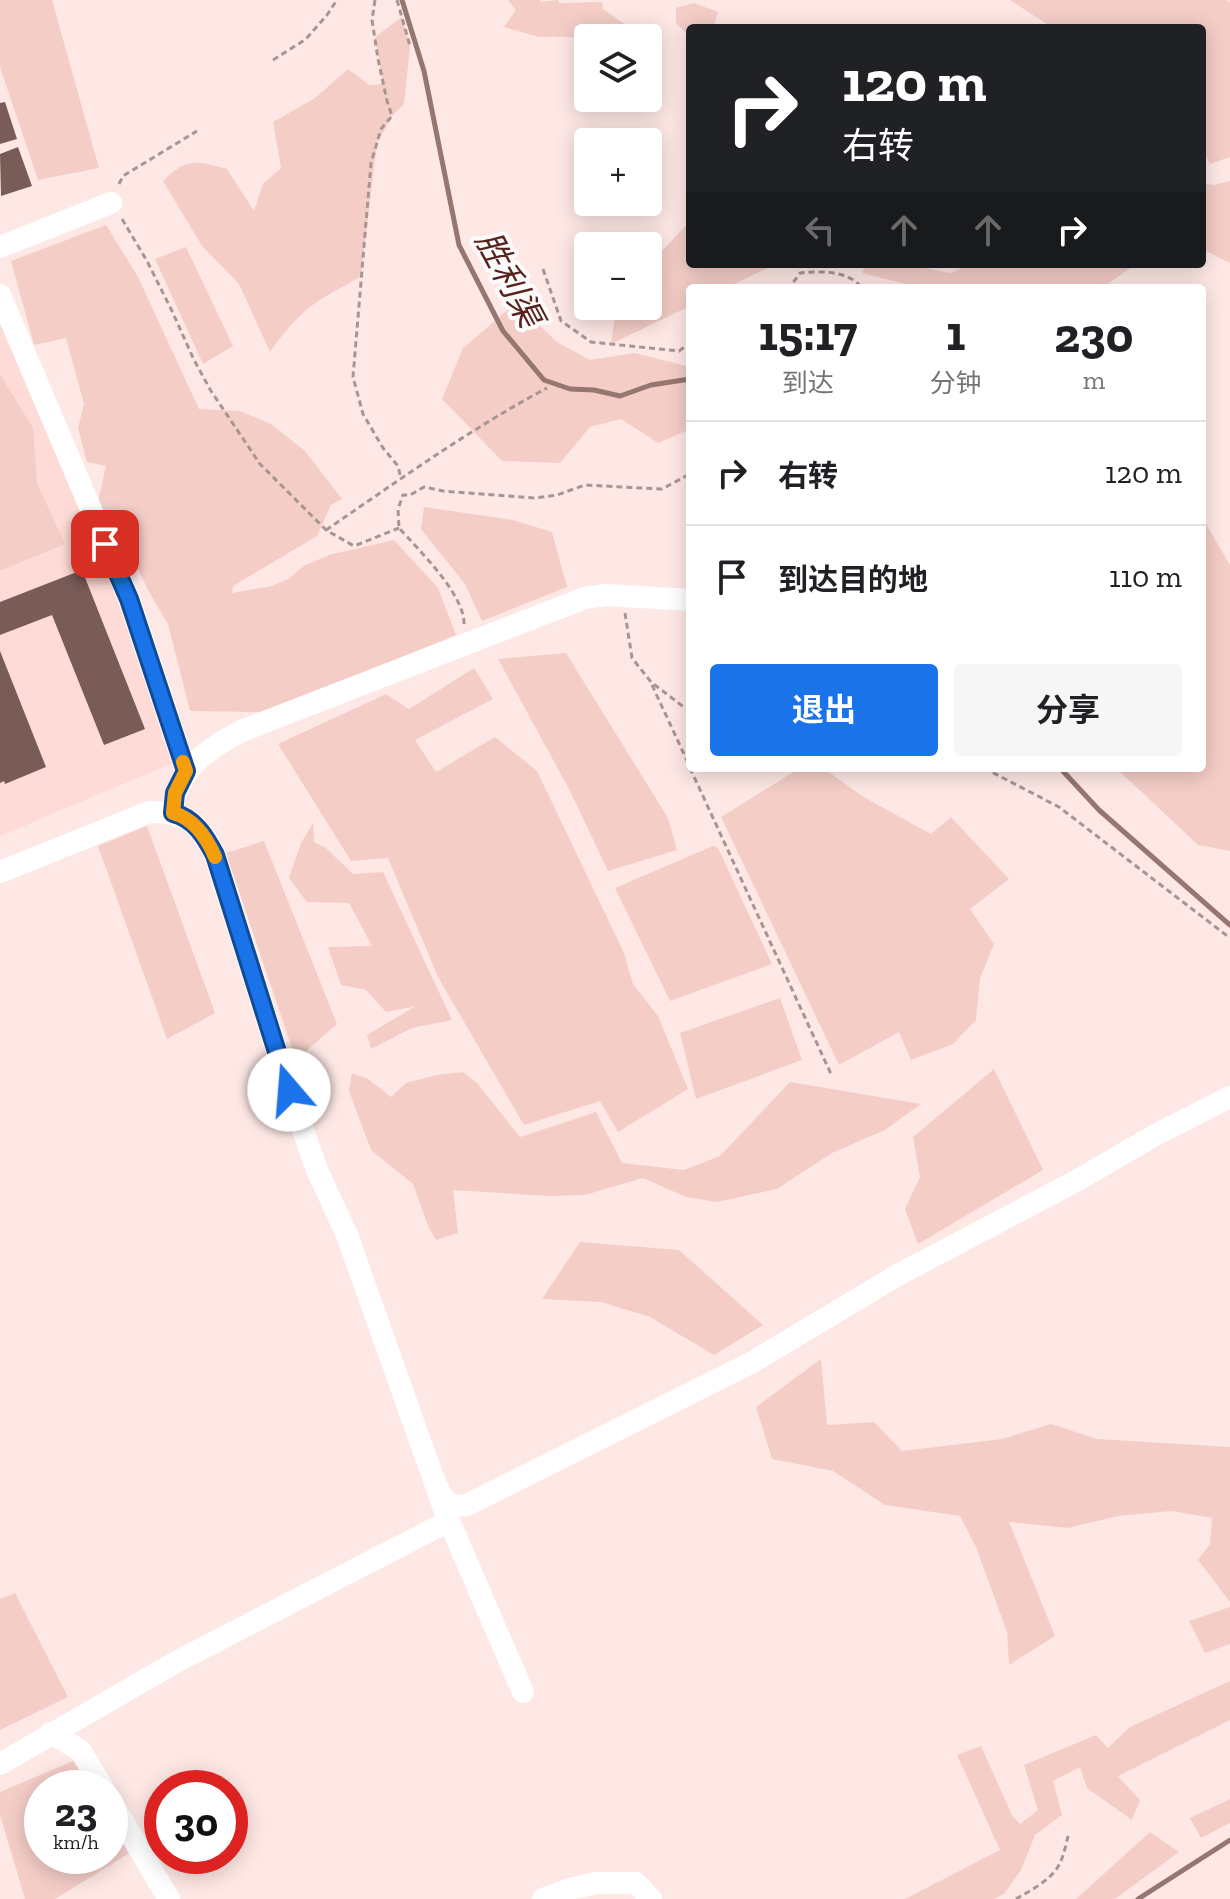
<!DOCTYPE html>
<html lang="zh">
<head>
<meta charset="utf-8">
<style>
  body { margin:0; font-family:"Zilla Slab","Noto Sans SC",serif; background:#f6f6f6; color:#202124; height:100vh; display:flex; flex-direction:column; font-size:30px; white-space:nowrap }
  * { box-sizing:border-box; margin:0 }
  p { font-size:26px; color:#757577 }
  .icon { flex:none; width:44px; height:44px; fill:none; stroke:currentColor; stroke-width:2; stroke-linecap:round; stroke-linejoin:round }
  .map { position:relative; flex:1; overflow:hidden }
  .sheet { position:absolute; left:686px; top:284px; width:520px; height:488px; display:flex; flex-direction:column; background:#fff; border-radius:8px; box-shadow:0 4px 20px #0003 }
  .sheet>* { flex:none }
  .top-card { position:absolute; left:686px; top:24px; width:520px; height:244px; border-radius:8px; box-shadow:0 4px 20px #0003; background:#202124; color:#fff; overflow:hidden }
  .tools { position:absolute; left:574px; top:24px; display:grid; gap:16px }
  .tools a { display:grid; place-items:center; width:88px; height:88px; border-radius:8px; background:#fff; box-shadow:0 4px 20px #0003; font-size:40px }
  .speed { position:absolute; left:24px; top:1770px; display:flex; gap:16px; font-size:40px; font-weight:700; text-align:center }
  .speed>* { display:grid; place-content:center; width:104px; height:104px; border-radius:50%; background:#fff; box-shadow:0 4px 20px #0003; line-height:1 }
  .speed small { font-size:20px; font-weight:400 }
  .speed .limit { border:12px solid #d22; background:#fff; color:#111 }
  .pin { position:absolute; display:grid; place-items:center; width:68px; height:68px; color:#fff; margin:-34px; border-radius:16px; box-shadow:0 4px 12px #0006 }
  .me { position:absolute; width:88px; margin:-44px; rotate:342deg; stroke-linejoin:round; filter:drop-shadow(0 0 6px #0008) }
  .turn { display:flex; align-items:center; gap:28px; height:168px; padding:0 24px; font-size:36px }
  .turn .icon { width:104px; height:104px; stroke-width:2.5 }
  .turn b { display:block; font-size:56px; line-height:68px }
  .lanes { display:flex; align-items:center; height:76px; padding:0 24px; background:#0003; justify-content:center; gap:40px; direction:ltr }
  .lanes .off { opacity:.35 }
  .eta { display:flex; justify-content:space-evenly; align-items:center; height:136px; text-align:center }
  .eta b { font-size:48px; font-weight:700; line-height:56px }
  .action { display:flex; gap:16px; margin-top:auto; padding:16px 24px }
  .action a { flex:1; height:92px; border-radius:8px; background:#1a73e8; color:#fff; font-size:32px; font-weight:700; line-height:92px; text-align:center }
  .action a+a { background:#f6f6f6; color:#202124 }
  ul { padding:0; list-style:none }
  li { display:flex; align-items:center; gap:24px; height:104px; padding:0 24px; border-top:2px solid #e0e0e0 }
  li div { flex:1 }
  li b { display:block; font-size:30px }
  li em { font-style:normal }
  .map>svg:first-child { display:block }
</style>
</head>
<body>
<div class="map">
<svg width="1230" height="1899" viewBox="0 0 1230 1899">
  <rect width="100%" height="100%" fill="#fee8e5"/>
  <path fill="#fedbd6" d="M 0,311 L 104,562 L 175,762 L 0,836 Z"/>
  <path fill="#f4cdc7" d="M 0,0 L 52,0 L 99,168 L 38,180 L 0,67 Z
    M 508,0 L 540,0 L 540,2 L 558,0 L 559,3 L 602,2 L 603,9 L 629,27 L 621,38 L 588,38 L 588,48 L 572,37 L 539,37 L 504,27 L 516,10 Z
    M 1010,0 L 1226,0 L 1230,3 L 1230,157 L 1210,164 L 1202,149 L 1202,28 L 1053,28 Z
    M 694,3 L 718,12 L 713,28 L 690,28 L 690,37 L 676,23 L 676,8 Z
    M 402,17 L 410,46 L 404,104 L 392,116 L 377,143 L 361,276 C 350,284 339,288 328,295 C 304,308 285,330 270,352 L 239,284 L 202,246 L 163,181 C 187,157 196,161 227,169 L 254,211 L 263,184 L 281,168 L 273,122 L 315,98 L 348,69 L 369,85 L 383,84 L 375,37 Z
    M 1230,181 L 1230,263 L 1202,249 L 1202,183 L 1214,185 Z
    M 690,221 L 690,264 L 776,264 L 726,288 L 690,288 L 690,306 L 611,344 L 616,306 L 648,306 L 648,266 Z
    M 106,225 L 138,277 L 199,409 L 240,411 L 271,424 L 305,451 L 342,499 L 331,505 L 317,536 L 233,586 L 232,593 L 272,586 L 288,579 L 304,566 L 329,555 L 394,540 L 438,588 L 456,635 L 265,712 L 190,711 L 168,624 L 148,590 L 130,553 L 115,545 L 98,502 L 106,466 L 87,462 L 78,428 L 84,404 L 66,338 L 34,345 L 11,261 Z
    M 186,247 L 233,346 L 203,364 L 155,259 Z
    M 867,264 L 904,264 L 950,273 L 971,264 L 1136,264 L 1102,288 L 922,288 L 862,273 Z
    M 516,303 L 557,342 L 590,360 L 634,353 L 690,367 L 690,429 L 658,443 L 621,419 L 590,427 L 560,463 L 502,461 L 442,399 L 463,348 Z
    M 0,374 L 33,428 L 37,483 L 65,544 L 0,571 Z
    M 424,507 L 513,520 L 552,532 L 567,587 L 482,621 L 465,584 L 421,529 Z
    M 1202,517 L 1230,565 L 1230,851 L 1198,845 L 1116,768 L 1202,768 Z
    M 566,653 L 668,818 L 677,850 L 608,871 L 570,791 L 498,659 Z
    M 474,668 L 493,699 L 415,740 L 436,772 L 495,737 L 537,771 L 624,953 L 633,984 L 658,1016 L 688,1089 L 618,1132 L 600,1101 L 524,1125 L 438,977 L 388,858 L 351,861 L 278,744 L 386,694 L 409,709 Z
    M 792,768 L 823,768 L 862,796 L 931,834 L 951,817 L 1009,879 L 970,909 L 994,944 L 980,978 L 976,1020 L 953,1044 L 911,1060 L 899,1032 L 839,1065 L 721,817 L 792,773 Z
    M 313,823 L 314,842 L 326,848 L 353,874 L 383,872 L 452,1020 L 412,1028 L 371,1049 L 367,1035 L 416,1006 L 386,1012 L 366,990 L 341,985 L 328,947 L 372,946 L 349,903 L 307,902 L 289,878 L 301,843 Z
    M 147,826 L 215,1013 L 167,1039 L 98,846 Z
    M 264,841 L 337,1024 L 296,1060 L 226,853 Z
    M 713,846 L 718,848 L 772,964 L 670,1001 L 615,888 Z
    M 780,998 L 802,1060 L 696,1099 L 680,1033 Z
    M 994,1069 L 1043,1170 L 918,1244 L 905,1209 L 920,1177 L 913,1137 Z
    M 463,1072 L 477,1083 L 520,1137 L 596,1112 L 622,1163 L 684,1170 L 720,1156 L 790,1082 L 921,1104 L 885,1130 L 832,1153 L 777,1189 L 717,1202 L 686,1197 L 643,1178 L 585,1195 L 549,1196 L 453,1190 L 458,1233 L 436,1240 L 429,1228 L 413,1184 L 371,1150 L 349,1091 L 352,1073 L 368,1079 L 391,1097 L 406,1083 L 437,1075 Z
    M 580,1242 L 679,1250 L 763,1325 L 714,1355 L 650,1317 L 601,1302 L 542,1299 Z
    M 821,1359 L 827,1425 L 874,1422 L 902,1451 L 1002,1439 L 1051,1424 L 1097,1439 L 1230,1447 L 1230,1602 L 1198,1560 L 1210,1544 L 1212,1518 L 1172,1511 L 1118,1516 L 1068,1528 L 1009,1522 L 1055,1636 L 1009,1665 L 1007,1632 L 976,1547 L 960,1516 L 885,1505 L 833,1471 L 772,1459 L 756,1407 Z
    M 15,1593 L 68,1697 L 0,1730 L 0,1599 Z
    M 1230,1607 L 1230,1644 L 1205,1653 L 1189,1621 Z
    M 1230,1681 L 1230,1720 L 1118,1776 L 1140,1800 L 1132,1820 L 1087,1788 L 1080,1767 L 1053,1781 L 1062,1815 L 1035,1835 L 1021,1870 L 1004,1894 L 994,1899 L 905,1899 L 1000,1850 L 957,1755 L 981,1746 L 1012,1815 L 1020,1824 L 1038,1810 L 1024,1765 L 1096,1735 L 1108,1748 L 1130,1727 Z
    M 80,1758 L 99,1788 L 42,1788 L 42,1856 L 110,1856 L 110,1806 L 136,1849 L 55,1899 L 25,1899 L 0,1815 L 0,1792 Z
    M 1230,1799 L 1230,1823 L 1201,1838 L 1190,1818 Z
    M 1150,1832 L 1179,1852 L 1115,1899 L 1076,1899 Z"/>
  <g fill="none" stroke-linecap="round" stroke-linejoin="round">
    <path stroke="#967670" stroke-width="5" d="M 402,0 L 424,71 L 459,245 L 503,331 L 544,380 L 570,389 L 594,390 L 620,396 L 651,385 L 690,379
      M 1060,768 L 1099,810 L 1230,925
      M 1138,1899 L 1230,1840"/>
  </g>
  <path fill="#795b57" d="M 5,102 L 17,139 L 0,144 L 0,103 Z
    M 18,147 L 32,186 L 1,196 L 0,154 Z
    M 82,570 L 145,729 L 104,745 L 52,615 L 0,635 L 0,602 Z
    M 0,651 L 46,767 L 5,784 L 4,781 L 0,783 Z"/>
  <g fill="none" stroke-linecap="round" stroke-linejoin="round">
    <path stroke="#a89593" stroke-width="3" stroke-dasharray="6 4" stroke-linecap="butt" d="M 375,0 L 372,20 L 378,59 L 387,101 L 392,116 L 381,129 L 371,163 L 353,377 L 363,414 L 383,448 L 398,466 L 401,479
      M 397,0 L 410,46
      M 273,60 L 306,39 L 327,15 L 337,0
      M 119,184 L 123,176 L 197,131
      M 122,219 L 147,261 L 172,311 L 194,360 L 211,391 L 260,464 L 326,530 L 354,546 L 399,528
      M 543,269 L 561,321 L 591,342 L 679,351 L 690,343
      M 786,288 L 790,287 L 800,273 C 821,271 848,270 862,288
      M 326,530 C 398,481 470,429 547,388
      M 625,613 L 632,658 L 651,682 L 685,708 L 690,709
      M 464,624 C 465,595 418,549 399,528 L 398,509 L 403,495 L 410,495 L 424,487 L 443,491 L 534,498 L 557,495 L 585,485 L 662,489 L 690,474
      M 652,685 L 690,767
      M 690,768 L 831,1074
      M 984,768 L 1059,807 L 1230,938
      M 1016,1899 C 1031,1890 1050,1881 1059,1865 C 1064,1856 1066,1843 1069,1833"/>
    <path stroke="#fff" stroke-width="22" d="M 0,247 L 111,203
      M 0,295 L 129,599 L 186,771
      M 173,813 C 175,771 209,747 244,730 L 585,598 L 606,595 L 690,600
      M 0,872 L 149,812 C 187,811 198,823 215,855 L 289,1090 L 317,1170 L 347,1235 L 446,1514 L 523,1692
      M 51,1733 L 80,1750 L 103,1788
      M 0,1764 L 176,1662 L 449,1521 L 435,1482 C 443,1498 446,1509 467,1505 L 751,1363 L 896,1276 L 1076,1181 L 1157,1134 L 1230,1097
      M 110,1800 L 169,1899
      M 543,1899 L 570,1889 L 596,1883 L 636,1883 L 651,1899"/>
  </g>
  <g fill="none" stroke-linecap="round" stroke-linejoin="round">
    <defs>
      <path id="route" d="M 105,544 L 129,599 L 186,771 L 175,793 L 173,813 C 194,818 205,836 215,855 L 289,1090"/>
    </defs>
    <use href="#route" stroke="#114b97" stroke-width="20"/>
    <use href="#route" stroke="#1a73e8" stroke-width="14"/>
    <path stroke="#f59e0b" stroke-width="14" d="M 183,762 L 186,771 L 175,793 L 173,813 C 195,819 207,838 215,857"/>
  </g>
  <g text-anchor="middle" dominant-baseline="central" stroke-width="8" stroke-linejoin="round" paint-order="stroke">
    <g font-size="34" font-style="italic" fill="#58221c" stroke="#fbfbfb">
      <text transform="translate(509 279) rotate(62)">胜利渠</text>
    </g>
  </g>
</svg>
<div class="tools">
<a><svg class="icon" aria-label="layers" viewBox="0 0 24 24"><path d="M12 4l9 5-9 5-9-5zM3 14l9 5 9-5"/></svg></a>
<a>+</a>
<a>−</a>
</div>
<div class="speed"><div>23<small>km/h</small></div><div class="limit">30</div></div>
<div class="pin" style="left:105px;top:544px;background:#d93025"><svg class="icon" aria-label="arrive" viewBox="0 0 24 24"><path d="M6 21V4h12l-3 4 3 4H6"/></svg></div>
<svg class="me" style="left:289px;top:1090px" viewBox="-20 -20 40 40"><circle r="19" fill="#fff"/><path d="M0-13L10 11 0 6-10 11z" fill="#1a73e8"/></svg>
<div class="top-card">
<div class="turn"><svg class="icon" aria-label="right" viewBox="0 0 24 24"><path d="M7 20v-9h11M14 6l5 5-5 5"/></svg><div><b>120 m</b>右转</div></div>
<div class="lanes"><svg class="icon off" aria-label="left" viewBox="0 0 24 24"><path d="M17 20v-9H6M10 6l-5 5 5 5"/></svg><svg class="icon off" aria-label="ahead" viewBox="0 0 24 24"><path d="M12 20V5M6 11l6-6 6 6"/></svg><svg class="icon off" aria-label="ahead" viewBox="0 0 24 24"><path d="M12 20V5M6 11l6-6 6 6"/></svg><svg class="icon" aria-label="right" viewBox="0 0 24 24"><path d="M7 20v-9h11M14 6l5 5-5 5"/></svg></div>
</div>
<section class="sheet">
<div class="eta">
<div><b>15:17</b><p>到达</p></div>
<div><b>1</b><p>分钟</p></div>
<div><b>230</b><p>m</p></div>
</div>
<ul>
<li><svg class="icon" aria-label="right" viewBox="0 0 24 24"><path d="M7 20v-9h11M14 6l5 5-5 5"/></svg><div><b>右转</b></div><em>120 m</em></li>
<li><svg class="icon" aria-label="arrive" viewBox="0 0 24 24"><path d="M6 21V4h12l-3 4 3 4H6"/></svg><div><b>到达目的地</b></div><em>110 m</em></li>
</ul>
<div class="action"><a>退出</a><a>分享</a></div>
</section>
</div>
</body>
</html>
